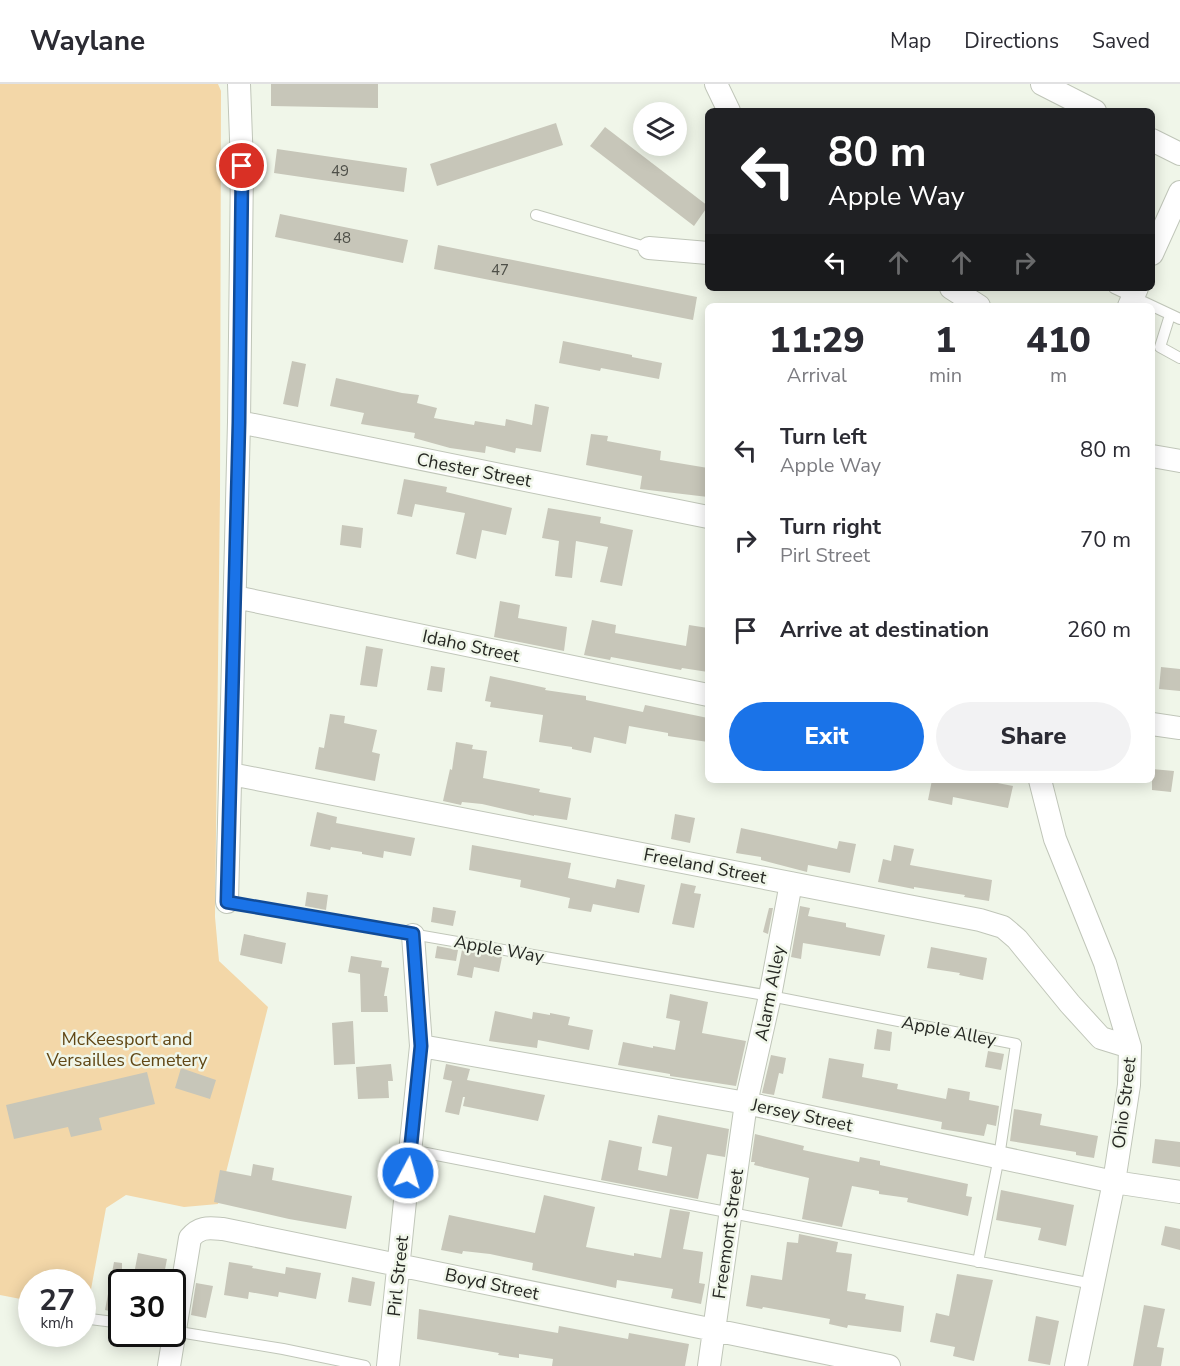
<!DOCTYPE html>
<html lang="en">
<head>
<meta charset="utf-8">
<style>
  body { margin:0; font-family:"Nunito Sans",sans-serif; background:#f2f2f3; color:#2b2b33; height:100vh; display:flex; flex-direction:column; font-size:22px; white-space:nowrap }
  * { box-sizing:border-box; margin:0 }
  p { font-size:20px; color:#7c7c81 }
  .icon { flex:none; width:33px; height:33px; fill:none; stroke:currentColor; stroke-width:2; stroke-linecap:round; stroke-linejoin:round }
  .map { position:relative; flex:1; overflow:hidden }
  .sheet { position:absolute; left:705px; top:219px; width:450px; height:480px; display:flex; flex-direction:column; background:#fff; border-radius:9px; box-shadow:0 3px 15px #0003 }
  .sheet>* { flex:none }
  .hud { position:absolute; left:705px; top:24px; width:450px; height:183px; border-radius:9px; box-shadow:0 3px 15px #0003; background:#202124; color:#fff; overflow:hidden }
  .tools { position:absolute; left:633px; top:18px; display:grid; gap:12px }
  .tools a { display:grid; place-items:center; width:54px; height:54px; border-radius:50%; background:#fff; box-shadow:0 3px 15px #0003; font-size:30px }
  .speed { position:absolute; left:18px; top:1185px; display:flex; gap:12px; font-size:30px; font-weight:700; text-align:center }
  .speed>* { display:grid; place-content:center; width:78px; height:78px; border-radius:50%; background:#fff; box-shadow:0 3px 15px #0003; line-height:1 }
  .speed small { font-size:15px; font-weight:400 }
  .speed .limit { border:3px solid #111; border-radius:9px; background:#fff; color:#111 }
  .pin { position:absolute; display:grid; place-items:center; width:51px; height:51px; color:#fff; margin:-26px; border:3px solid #fff; border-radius:50%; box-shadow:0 2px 6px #0007 }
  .me { position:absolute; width:66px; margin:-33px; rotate:6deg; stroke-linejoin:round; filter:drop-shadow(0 0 4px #0008) }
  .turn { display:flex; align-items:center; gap:21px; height:126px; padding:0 24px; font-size:27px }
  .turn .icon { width:78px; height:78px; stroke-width:2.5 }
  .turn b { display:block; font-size:42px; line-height:51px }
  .lanes { display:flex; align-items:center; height:57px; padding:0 24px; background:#0003; justify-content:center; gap:30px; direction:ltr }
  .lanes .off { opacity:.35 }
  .eta { display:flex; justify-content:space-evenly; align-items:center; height:102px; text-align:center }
  .eta b { font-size:36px; font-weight:800; line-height:42px }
  .cta { display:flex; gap:12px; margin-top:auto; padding:12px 24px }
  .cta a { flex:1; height:69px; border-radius:36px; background:#1a73e8; color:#fff; font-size:24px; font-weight:800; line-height:69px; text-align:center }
  .cta a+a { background:#f2f2f3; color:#2b2b33 }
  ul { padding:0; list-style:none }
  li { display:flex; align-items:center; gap:18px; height:90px; padding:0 24px }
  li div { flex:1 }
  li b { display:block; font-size:22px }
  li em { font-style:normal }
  header { display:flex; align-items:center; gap:36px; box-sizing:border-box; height:84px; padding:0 30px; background:#fff; border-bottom:2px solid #e1e1e2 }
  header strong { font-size:28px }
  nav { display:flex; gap:33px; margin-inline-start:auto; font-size:21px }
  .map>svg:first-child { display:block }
</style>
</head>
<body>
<header>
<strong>Waylane</strong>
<nav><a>Map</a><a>Directions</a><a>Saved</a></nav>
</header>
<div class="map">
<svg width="1180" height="1282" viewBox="0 0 1180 1282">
  <rect width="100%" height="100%" fill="#f0f6e9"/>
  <path fill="#f3d7a8" d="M 0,0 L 218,0 L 221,7 L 220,410 L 215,833 L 219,877 L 268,923 L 218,1120 L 184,1123 L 126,1111 L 106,1124 L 87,1227 L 83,1226 L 82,1198 L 32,1198 L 31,1217 L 0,1211 Z"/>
  <path fill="#c7c6b9" d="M 271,0 L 378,0 L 378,24 L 271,22 Z
    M 556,39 L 563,61 L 437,102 L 430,80 Z
    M 605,43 L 708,122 L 694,142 L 590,62 Z
    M 277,65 L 407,84 L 404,108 L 274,89 Z
    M 280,130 L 408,156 L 403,179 L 275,153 Z
    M 438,161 L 697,213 L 693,236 L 434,185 Z
    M 563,257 L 632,271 L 632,273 L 662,279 L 659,295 L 601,284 L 600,287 L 559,279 Z
    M 292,277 L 306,280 L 298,323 L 283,320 Z
    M 336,294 L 402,309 L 419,311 L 417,319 L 437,324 L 434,334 L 474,341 L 475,337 L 505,342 L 506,335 L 532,341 L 535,320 L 549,323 L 541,368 L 516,364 L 515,369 L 486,362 L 485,369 L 450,364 L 414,354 L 415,349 L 361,340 L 364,329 L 330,322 Z
    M 591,350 L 608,352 L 607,357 L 661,367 L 660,376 L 708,384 L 708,413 L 640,405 L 642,392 L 586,381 Z
    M 404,395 L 447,403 L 446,408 L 512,424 L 506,451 L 482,446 L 476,475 L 456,470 L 465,429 L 415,420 L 412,433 L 397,430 Z
    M 548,424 L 601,433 L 600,439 L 633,446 L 622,502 L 600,498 L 608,463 L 576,457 L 572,494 L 555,492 L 559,457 L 542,454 Z
    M 342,441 L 363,444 L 361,464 L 340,461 Z
    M 500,517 L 520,521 L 518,534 L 567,543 L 564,567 L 494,553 Z
    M 592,536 L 616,541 L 615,549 L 686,562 L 689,541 L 708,544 L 708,588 L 682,584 L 681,586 L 611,573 L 610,576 L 584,571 Z
    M 366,562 L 383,565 L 377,603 L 360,601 Z
    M 431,582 L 445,584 L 442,608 L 427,606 Z
    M 1161,583 L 1180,585 L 1180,607 L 1159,605 Z
    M 490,592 L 546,604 L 545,606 L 586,612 L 586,616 L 643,628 L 645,621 L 708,634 L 708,658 L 668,652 L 668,649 L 629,642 L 626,660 L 594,653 L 591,669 L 572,665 L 572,663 L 539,658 L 543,631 L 490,623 L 491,618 L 485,617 Z
    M 330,630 L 345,632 L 344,639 L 377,646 L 372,668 L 380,670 L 375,697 L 315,685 L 319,663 L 324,664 Z
    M 456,658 L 473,661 L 472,665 L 487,667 L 483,694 L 540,705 L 539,708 L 571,714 L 567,736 L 534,731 L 534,732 L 482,720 L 462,718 L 461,721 L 443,717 L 450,685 L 452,686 Z
    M 1152,685 L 1174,687 L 1171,708 L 1152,706 Z
    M 932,696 L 982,696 L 1013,702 L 1008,724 L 953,713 L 952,721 L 928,716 Z
    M 317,728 L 337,733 L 336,739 L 415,754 L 411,772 L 384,767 L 383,774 L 362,770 L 362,768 L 331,763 L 330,766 L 310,762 Z
    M 675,730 L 695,734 L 690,759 L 671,755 Z
    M 741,744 L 837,765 L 839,757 L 856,760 L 850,789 L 808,781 L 807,788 L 761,776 L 761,773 L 736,769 Z
    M 472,761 L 571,779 L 568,794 L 615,804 L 617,795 L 645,801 L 639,829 L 593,820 L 591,828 L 568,824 L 570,814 L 520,803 L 521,796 L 469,786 Z
    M 894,761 L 914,765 L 910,781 L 992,796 L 989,817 L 964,813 L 965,811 L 914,803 L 914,805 L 878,798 L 883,775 L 891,777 Z
    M 681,799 L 696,802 L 694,809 L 701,810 L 694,844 L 672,840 Z
    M 307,808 L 328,811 L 326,826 L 305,822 Z
    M 800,822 L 810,824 L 808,832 L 846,839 L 846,843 L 885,851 L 880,872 L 803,859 L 801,875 L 791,873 Z
    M 433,823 L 456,827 L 453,842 L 431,838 Z
    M 769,824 L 773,824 L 768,850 L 763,848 Z
    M 244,850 L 286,859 L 282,880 L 240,871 Z
    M 437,862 L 458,866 L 456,877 L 435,874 Z
    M 931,863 L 987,874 L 983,896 L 959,891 L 960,889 L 927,884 Z
    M 462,866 L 502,873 L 499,888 L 474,883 L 472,894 L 457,891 Z
    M 351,872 L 382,877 L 381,883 L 389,884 L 384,912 L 387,912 L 388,928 L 361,928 L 360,890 L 348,888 Z
    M 670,910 L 708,918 L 702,949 L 746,957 L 736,1002 L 670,992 L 670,990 L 618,981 L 623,958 L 653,964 L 653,962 L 675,966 L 680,937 L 666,934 Z
    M 495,927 L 532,935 L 533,928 L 550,931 L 550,929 L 570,933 L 568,941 L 593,946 L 589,966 L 538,956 L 537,964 L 489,957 Z
    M 353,937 L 355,980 L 334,981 L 332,939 Z
    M 877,945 L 892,948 L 890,967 L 874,965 Z
    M 988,967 L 1004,970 L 1001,986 L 985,983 Z
    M 771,971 L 786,974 L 783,990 L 779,989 L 774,1011 L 762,1009 Z
    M 829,974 L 864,980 L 862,993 L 898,1000 L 897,1005 L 946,1015 L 948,1004 L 970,1008 L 969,1016 L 999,1022 L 996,1042 L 987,1040 L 984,1052 L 941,1045 L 942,1038 L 822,1014 Z
    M 391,980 L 393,997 L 388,997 L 389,1014 L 358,1015 L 356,983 Z
    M 446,980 L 470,985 L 467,996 L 545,1011 L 538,1037 L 463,1022 L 465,1013 L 463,1013 L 459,1031 L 445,1028 L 452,997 L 443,995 Z
    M 181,984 L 216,996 L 210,1015 L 175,1004 Z
    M 147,988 L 155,1020 L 99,1034 L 102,1046 L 71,1053 L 68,1043 L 14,1055 L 6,1021 Z
    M 1014,1025 L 1042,1030 L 1040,1041 L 1098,1052 L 1094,1074 L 1076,1071 L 1076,1068 L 1010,1057 Z
    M 658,1031 L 729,1045 L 725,1073 L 707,1070 L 698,1115 L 601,1096 L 609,1056 L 642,1063 L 638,1086 L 667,1092 L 672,1063 L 652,1059 Z
    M 755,1050 L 804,1062 L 803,1066 L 859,1078 L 860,1073 L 880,1077 L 880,1081 L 968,1100 L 966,1112 L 972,1113 L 968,1132 L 907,1118 L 908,1114 L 879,1110 L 879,1107 L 852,1102 L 842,1143 L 802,1135 L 809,1094 L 754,1081 L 755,1078 L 751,1078 Z
    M 1155,1055 L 1180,1058 L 1180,1083 L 1152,1079 Z
    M 253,1080 L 274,1084 L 272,1096 L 352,1112 L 346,1145 L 289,1135 L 214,1118 L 220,1086 L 251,1092 Z
    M 1001,1106 L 1074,1121 L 1066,1162 L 1038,1156 L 1041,1144 L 996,1136 Z
    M 544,1111 L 595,1123 L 586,1163 L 634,1172 L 634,1169 L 661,1174 L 670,1125 L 690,1128 L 683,1165 L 703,1168 L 699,1199 L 705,1200 L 701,1220 L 671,1214 L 673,1205 L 617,1196 L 616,1204 L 532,1186 L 533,1179 L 490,1170 L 463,1167 L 462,1170 L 441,1166 L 449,1131 L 535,1149 Z
    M 1165,1142 L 1180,1145 L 1180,1166 L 1161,1161 Z
    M 799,1150 L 838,1158 L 836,1168 L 852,1170 L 847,1207 L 866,1210 L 865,1215 L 904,1222 L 901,1248 L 848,1241 L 847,1244 L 829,1240 L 830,1235 L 763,1223 L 762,1225 L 746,1222 L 751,1191 L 782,1196 L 787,1158 L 798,1159 Z
    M 138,1169 L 167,1175 L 163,1196 L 134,1190 Z
    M 114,1178 L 122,1179 L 122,1230 L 105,1226 Z
    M 229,1178 L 253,1182 L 252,1184 L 285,1190 L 286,1183 L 321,1189 L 316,1215 L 279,1208 L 278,1213 L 249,1208 L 248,1215 L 224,1211 Z
    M 957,1190 L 993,1196 L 974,1277 L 953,1272 L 955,1263 L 930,1258 L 936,1229 L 949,1232 Z
    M 352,1193 L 375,1198 L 371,1222 L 348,1218 Z
    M 196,1199 L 213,1202 L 206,1234 L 191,1231 Z
    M 1144,1221 L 1165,1225 L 1157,1263 L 1164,1264 L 1161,1282 L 1133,1282 Z
    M 419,1225 L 558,1249 L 559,1242 L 628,1255 L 629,1249 L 689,1260 L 685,1282 L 552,1282 L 553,1275 L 519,1270 L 519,1274 L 498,1271 L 499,1269 L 417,1255 Z
    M 1036,1232 L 1059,1237 L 1050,1281 L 1028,1277 Z"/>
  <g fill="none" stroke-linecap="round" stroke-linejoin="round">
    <defs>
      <path id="lane" d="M 536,131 L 649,164
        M 1114,204 L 1180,235
        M 1170,231 L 1160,263 L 1180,274
        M 227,818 L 770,912 L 1016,960 L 999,1073 L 978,1178
        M 411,1066 L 1093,1200
        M 82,1234 L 122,1239
        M 173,1247 L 283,1265 L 365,1282"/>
      <path id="street" d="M 716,0 L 729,27
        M 1042,0 L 1095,27
        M 1152,56 L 1180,70
        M 649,164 L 708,169
        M 1152,170 L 1180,108
        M 951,204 L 979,222
        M 1129,222 L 1137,204
        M 239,338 L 708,433
        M 1152,372 L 1180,377
        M 235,513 L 708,611
        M 1152,640 L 1180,644
        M 231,690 L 980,836 L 1003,843 L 1017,855 L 1070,920 L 1101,954 L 1130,963
        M 1040,696 L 1055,755 L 1105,879 L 1130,963 L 1129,1001 L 1114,1098 L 1076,1282
        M 227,818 L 239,338 L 242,82 L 239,0
        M 421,962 L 746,1019 L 1114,1098 L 1180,1108
        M 169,1282 L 190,1154 C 200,1142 209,1144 223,1145 L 889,1282
        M 388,1282 L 421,962 L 413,851
        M 709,1282 L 746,1019 L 770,912 L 791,799"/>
    </defs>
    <use href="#lane" stroke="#c0c6b9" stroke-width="12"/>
    <use href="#street" stroke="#c0c6b9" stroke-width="24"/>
    <use href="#lane" stroke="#fff" stroke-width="10"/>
    <use href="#street" stroke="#fff" stroke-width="22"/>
  </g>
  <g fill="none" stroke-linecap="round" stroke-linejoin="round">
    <defs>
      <path id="route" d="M 242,82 L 239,338 L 227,818 L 413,850 L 421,962 L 408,1089"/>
    </defs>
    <use href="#route" stroke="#114b97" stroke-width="15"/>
    <use href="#route" stroke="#1a73e8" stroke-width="10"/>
  </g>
  <g text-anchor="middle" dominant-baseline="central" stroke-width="5" stroke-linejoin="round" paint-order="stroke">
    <g font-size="15" fill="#4f5049">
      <text x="340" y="87">49</text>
      <text x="342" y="154">48</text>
      <text x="500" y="186">47</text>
    </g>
    <g font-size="18" fill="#272924" stroke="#f0f6e9">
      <text transform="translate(474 386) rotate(11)">Chester Street</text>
      <text transform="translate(471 562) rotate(12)">Idaho Street</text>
      <text transform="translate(705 782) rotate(11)">Freeland Street</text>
      <text transform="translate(499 865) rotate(10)">Apple Way</text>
      <text transform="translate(770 909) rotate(-79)">Alarm Alley</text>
      <text transform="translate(949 947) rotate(11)">Apple Alley</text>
      <text transform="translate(1124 1019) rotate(-83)">Ohio Street</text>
      <text transform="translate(802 1031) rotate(12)">Jersey Street</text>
      <text transform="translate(728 1150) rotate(-82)">Freemont Street</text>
      <text transform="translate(398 1192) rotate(-84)">Pirl Street</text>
      <text transform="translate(492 1200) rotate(12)">Boyd Street</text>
    </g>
    <g font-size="18" fill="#614715" stroke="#f0f6e9">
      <text x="127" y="955">McKeesport and<tspan x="127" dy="21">Versailles Cemetery</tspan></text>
    </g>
  </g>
</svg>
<div class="tools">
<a><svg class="icon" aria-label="layers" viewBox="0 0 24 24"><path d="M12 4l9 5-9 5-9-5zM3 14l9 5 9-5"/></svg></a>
</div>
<div class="speed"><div>27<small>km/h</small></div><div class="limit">30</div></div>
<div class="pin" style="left:242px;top:82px;background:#d93025"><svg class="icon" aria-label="arrive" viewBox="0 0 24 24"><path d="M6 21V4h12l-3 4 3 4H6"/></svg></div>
<svg class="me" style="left:408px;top:1089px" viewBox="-20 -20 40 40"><circle r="17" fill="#1a73e8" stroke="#fff" stroke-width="3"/><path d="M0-11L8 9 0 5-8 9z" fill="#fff"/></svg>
<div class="hud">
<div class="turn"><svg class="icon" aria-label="left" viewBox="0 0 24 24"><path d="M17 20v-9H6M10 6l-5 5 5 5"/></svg><div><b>80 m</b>Apple Way</div></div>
<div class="lanes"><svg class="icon" aria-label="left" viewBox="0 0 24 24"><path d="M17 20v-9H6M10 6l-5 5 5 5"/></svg><svg class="icon off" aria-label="ahead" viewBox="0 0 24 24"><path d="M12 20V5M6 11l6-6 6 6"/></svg><svg class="icon off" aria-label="ahead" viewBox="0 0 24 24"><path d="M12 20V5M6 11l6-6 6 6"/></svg><svg class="icon off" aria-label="right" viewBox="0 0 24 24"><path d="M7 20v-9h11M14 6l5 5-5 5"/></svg></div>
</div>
<section class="sheet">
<div class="eta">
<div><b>11:29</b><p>Arrival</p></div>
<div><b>1</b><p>min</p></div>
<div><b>410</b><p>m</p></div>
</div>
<ul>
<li><svg class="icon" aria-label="left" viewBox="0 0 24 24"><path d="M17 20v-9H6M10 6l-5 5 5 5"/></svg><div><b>Turn left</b><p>Apple Way</p></div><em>80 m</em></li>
<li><svg class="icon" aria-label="right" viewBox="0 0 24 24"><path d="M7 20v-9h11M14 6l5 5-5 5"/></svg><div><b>Turn right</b><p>Pirl Street</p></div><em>70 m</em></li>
<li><svg class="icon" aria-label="arrive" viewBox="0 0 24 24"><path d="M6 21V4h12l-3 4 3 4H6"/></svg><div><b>Arrive at destination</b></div><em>260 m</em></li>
</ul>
<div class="cta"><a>Exit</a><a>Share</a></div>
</section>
</div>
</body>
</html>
